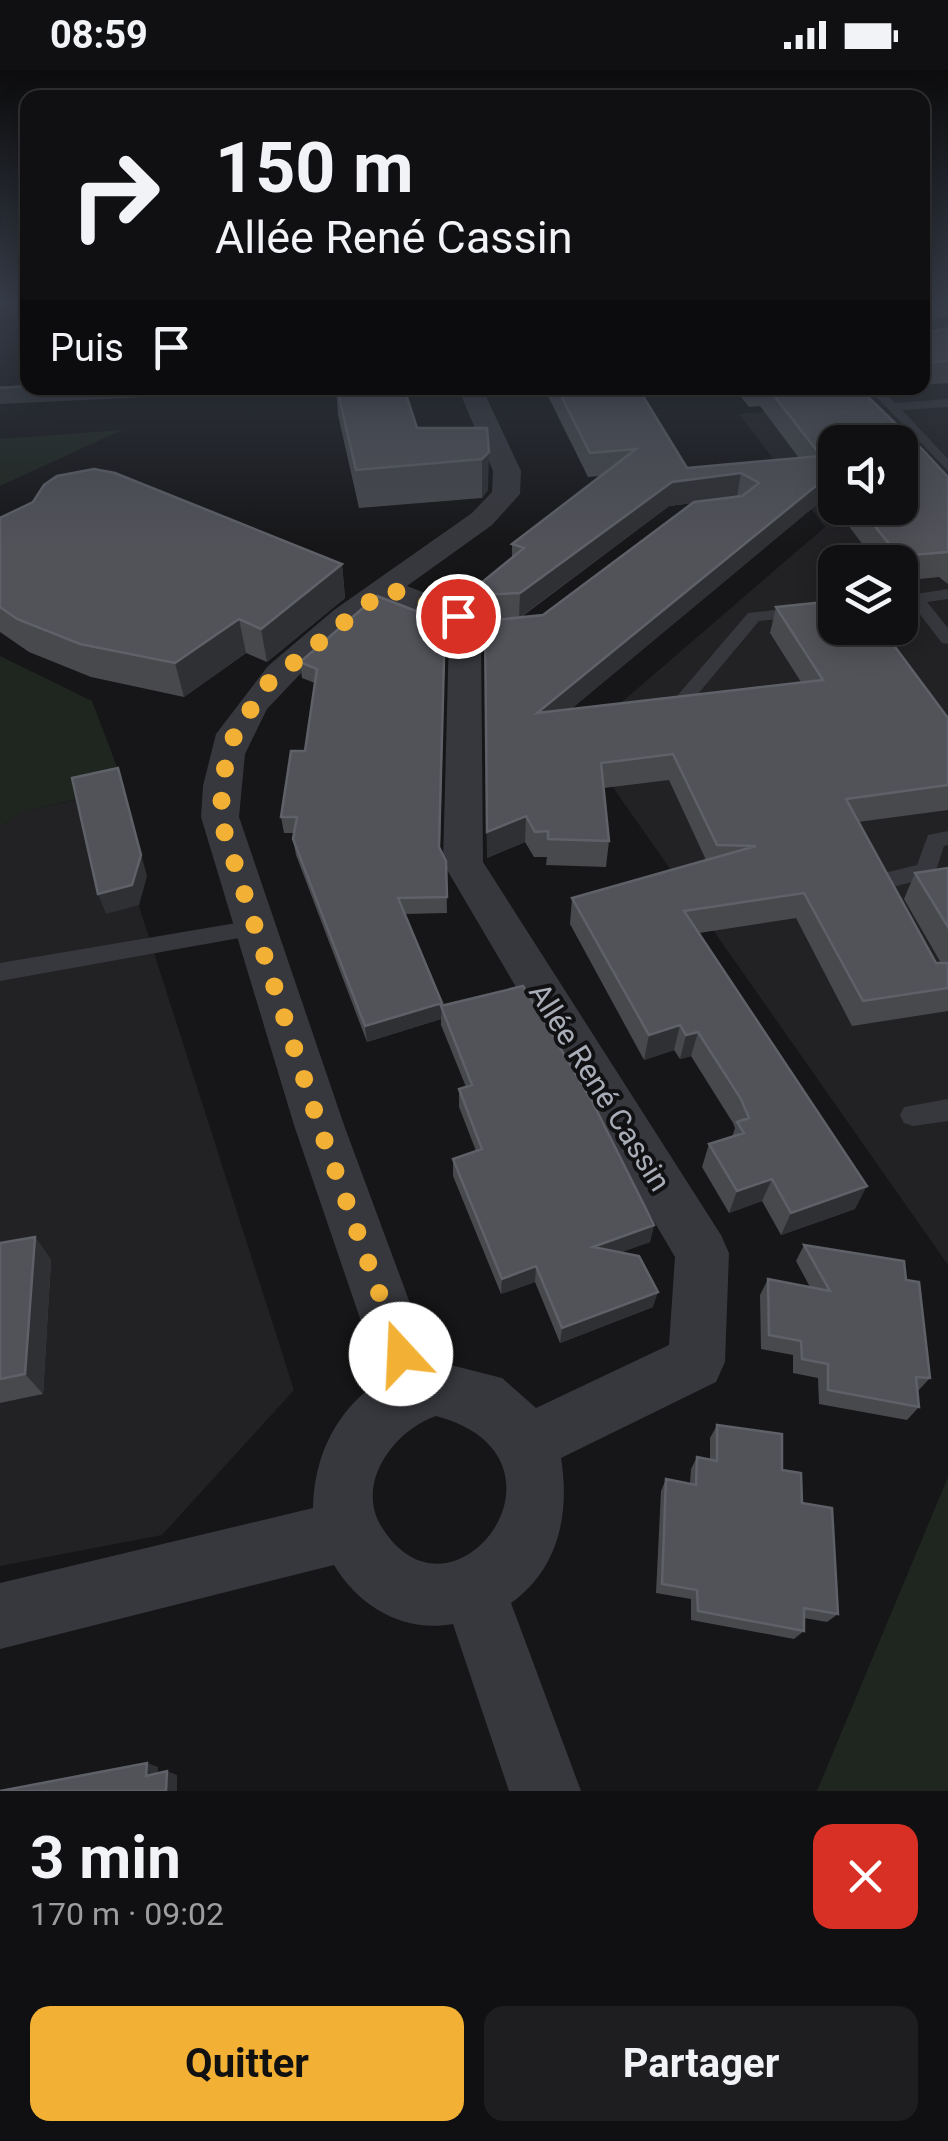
<!DOCTYPE html>
<html lang="fr">
<head>
<meta charset="utf-8">
<style>
  body { margin:0; font-family:Roboto,sans-serif; background:#1e1e20; color:#f1f3f6; height:100vh; display:flex; flex-direction:column; font-size:38px; white-space:nowrap }
  * { box-sizing:border-box; margin:0 }
  p { font-size:32px; color:#9c9d9f }
  .icon { flex:none; width:55px; height:55px; fill:none; stroke:currentColor; stroke-width:2; stroke-linecap:round; stroke-linejoin:round }
  .map { position:relative; height:1721px; overflow:hidden }
  .side { display:flex; flex-direction:column; background:#101012; flex:1 }
  .side>* { flex:none }
  .banner { position:absolute; left:20px; top:20px; width:910px; height:305px; border-radius:20px; box-shadow:0 5px 25px #0003,0 0 0 2px #303032; background:#101012; color:#f1f3f6; overflow:hidden }
  .buttons { position:absolute; left:818px; top:355px; display:grid; gap:20px }
  .buttons a { display:grid; place-items:center; width:100px; height:100px; border-radius:20px; background:#101012; box-shadow:0 5px 25px #0003,0 0 0 2px #303032; font-size:50px }
  .pin { position:absolute; display:grid; place-items:center; width:85px; height:85px; color:#fff; margin:-42px; border:5px solid #fff; border-radius:50%; box-shadow:0 2px 10px #0007 }
  .me { position:absolute; width:110px; margin:-55px; rotate:340deg; stroke-linejoin:round; filter:drop-shadow(0 0 8px #0008) }
  .turn { display:flex; align-items:center; gap:35px; height:210px; padding:0 30px; font-size:45px }
  .turn .icon { width:130px; height:130px; stroke-width:2.5 }
  .turn b { display:block; font-size:70px; line-height:85px }
  .then { display:flex; align-items:center; height:95px; padding:0 30px; background:#0003; gap:20px; font-size:38px }
  .round { display:grid; place-items:center; flex:none; width:105px; height:105px; border-radius:20px; background:#1e1e20 }
  .summary { display:flex; align-items:center; justify-content:space-between; height:170px; padding:0 30px }
  h1 { font-size:60px; font-weight:700; line-height:75px }
  .button { display:flex; gap:20px; margin-top:auto; padding:20px 30px }
  .button a { flex:1; height:115px; border-radius:20px; background:#f2b134; color:#111; font-size:40px; font-weight:700; line-height:115px; text-align:center }
  .button a+a { background:#1e1e20; color:#f1f3f6 }
  .status { display:flex; justify-content:space-between; align-items:center; height:70px; padding:0 50px; background:#101012; direction:ltr }
  .status svg { height:28px; fill:currentColor }
  .map>svg:first-child { display:block }
</style>
</head>
<body>
<div class="status"><b>08:59</b><svg viewBox="0 0 49 12"><path d="M0 12V9h3v3zM5 12V6h3v6zM10 12V3h3v9zM15 12V0h3v12zM26 1h20v11H26zM47 4h2v5h-2z"/></svg></div>
<div class="map">
<svg width="948" height="1721" viewBox="0 0 948 1721">
  <rect width="100%" height="100%" fill="#161618"/>
  <path fill="#222225" fill-rule="evenodd" d="M 948,263 L 948,1195 L 579,669 L 825,457 L 739,344 L 841,335 L 826,318 L 922,318 L 923,265 ZM 835,372 L 900,372 L 900,438 L 835,438 ZM 835,492 L 900,492 L 900,558 L 835,558 Z
    M 80,729 L 147,806 L 139,836 L 294,1320 L 162,1465 L 0,1496 L 0,757 L 21,742 Z"/>
  <path fill="#1e261f" d="M 122,360 L 0,416 L 0,369 Z
    M 0,586 L 92,631 L 125,718 L 22,742 L 0,757 Z
    M 948,1407 L 948,1721 L 817,1721 Z"/>
  <g fill="none" stroke-linecap="round" stroke-linejoin="round">
    <path fill="#37383d" fill-rule="evenodd" d="M 868,318 L 881,318 L 895,333 L 948,329 L 948,337 L 902,340 L 948,389 L 948,401 Z
      M 948,519 L 948,529 L 927,532 L 948,558 L 948,574 L 942,573 L 908,529 L 916,524 Z
      M 835,533 L 835,543 L 759,551 L 682,643 L 668,643 L 666,639 L 748,543 Z
      M 948,761 L 948,775 L 944,776 L 934,806 L 893,817 L 899,827 L 896,833 L 880,833 L 869,812 L 872,806 L 917,795 L 928,765 Z
      M 254,850 L 262,852 L 265,858 L 262,864 L 0,911 L 0,893 Z
      M 948,1029 L 948,1051 L 913,1056 L 904,1053 L 900,1045 L 904,1037 Z"/>
    <path fill="#37383d" fill-rule="evenodd" d="M 458,318 L 482,318 L 521,401 L 520,424 L 492,455 L 407,516 L 469,540 L 481,564 L 483,792 L 721,1165 L 729,1183 L 725,1292 L 716,1312 L 561,1388 C 570,1443 559,1499 511,1533 L 581,1721 L 509,1721 L 453,1554 C 404,1563 359,1537 334,1495 L 0,1579 L 0,1513 L 313,1438 C 314,1385 337,1339 381,1310 L 294,1055 L 201,747 L 203,716 L 216,664 L 268,596 L 334,540 L 472,443 L 492,422 L 493,401 ZM 387,530 L 444,553 L 449,564 L 443,793 L 675,1187 L 669,1275 L 536,1338 L 502,1308 L 431,1290 L 344,1055 L 239,747 L 245,684 L 267,639 L 322,581 ZM 436,1346 C 591,1387 452,1572 381,1456 C 355,1412 395,1360 436,1346 Z"/>
    <path fill="#37383d" fill-rule="evenodd" d="M 0,316 L 162,318 L 147,327 L 0,334 Z"/>
    <path stroke="#4a4c52" stroke-width="2.5" d="M 0,318 L 28,316"/>
  </g>
  <path fill="#47494d" fill-rule="evenodd" d="M 922,234 L 948,234 L 948,313 L 922,315 Z
    M 336,318 L 404,318 L 417,358 L 487,358 L 488,420 L 482,428 L 359,438 L 338,345 Z
    M 544,318 L 638,318 L 687,398 L 799,388 L 760,336 L 749,337 L 734,318 L 866,318 L 865,320 L 862,320 L 948,407 L 948,514 L 939,507 L 900,511 L 900,492 L 876,492 L 835,438 L 900,438 L 835,372 L 835,437 L 827,426 L 571,639 L 801,612 L 770,563 L 776,537 L 948,648 L 948,740 L 858,752 L 936,893 L 941,893 L 904,829 L 915,803 L 948,798 L 948,941 L 852,956 L 796,848 L 699,863 L 855,1139 L 781,1165 L 762,1131 L 729,1143 L 702,1097 L 709,1074 L 732,1067 L 735,1058 L 733,1053 L 691,986 L 680,989 L 674,980 L 644,990 L 570,854 L 572,828 L 706,790 L 669,710 L 604,718 L 609,771 L 606,797 L 546,795 L 547,787 L 534,787 L 525,772 L 487,788 L 485,551 L 506,549 L 479,550 L 475,543 L 475,518 L 512,488 L 512,474 L 601,406 L 588,407 ZM 693,433 L 543,545 L 520,548 L 669,436 Z
    M 0,448 L 342,494 L 345,528 L 267,592 L 246,583 L 184,627 L 91,607 L 29,582 L 0,562 Z
    M 445,568 L 440,778 L 446,791 L 447,843 L 405,844 L 442,935 L 654,1155 L 650,1172 L 621,1182 L 653,1237 L 560,1273 L 535,1212 L 501,1224 L 453,1106 L 453,1089 L 476,1081 L 459,1037 L 459,1019 L 466,1017 L 441,955 L 441,949 L 367,972 L 296,785 L 293,769 L 294,763 L 284,763 L 281,747 L 305,681 L 315,613 L 302,608 L 300,592 Z
    M 35,1167 L 51,1190 L 43,1324 L 0,1333 L 0,1173 Z
    M 804,1175 L 906,1210 L 930,1308 L 917,1322 L 919,1337 L 907,1350 L 819,1334 L 818,1308 L 793,1303 L 793,1285 L 761,1279 L 760,1225 L 768,1209 L 810,1217 L 796,1191 Z
    M 717,1355 L 782,1400 L 802,1433 L 838,1544 L 827,1552 L 804,1548 L 804,1561 L 794,1569 L 691,1550 L 691,1529 L 656,1523 L 661,1421 L 666,1409 L 690,1414 L 691,1399 L 697,1387 L 710,1390 L 710,1368 Z"/>
  <path fill="#2f3033" d="M 948,245 L 948,266 L 922,269 L 926,248 Z
    M 489,382 L 488,420 L 482,428 L 482,389 Z
    M 833,402 L 827,426 L 535,669 L 537,643 Z
    M 741,403 L 737,427 L 669,436 L 519,548 L 520,523 L 672,412 Z
    M 342,494 L 345,528 L 267,592 L 261,559 Z
    M 239,549 L 246,583 L 184,627 L 175,593 Z
    M 118,698 L 147,806 L 139,835 L 106,844 L 98,824 Z
    M 526,746 L 525,772 L 487,788 L 487,762 Z
    M 442,933 L 441,949 L 367,972 L 365,956 Z
    M 680,955 L 674,980 L 644,990 L 649,965 Z
    M 698,962 L 691,986 L 680,989 L 686,965 Z
    M 772,1109 L 762,1131 L 729,1143 L 737,1121 Z
    M 867,1116 L 855,1139 L 781,1165 L 791,1143 Z
    M 654,1155 L 650,1172 L 590,1194 L 593,1177 Z
    M 35,1167 L 51,1190 L 43,1324 L 25,1304 Z
    M 536,1196 L 535,1212 L 501,1224 L 502,1209 Z
    M 658,1222 L 653,1237 L 560,1273 L 562,1258 Z
    M 147,1693 L 158,1697 L 157,1709 L 146,1706 Z
    M 167,1701 L 177,1705 L 177,1721 L 166,1721 Z"/>
  <path fill="#525359" stroke="#5f6168" stroke-width="2.5" d="M 922,234 L 926,234 L 926,242 L 948,241 L 948,245 L 926,248 L 929,262 L 948,258 L 948,291 L 922,293 Z
    M 337,318 L 404,318 L 417,358 L 487,358 L 489,382 L 482,389 L 356,400 Z
    M 557,318 L 638,318 L 687,398 L 821,386 L 768,318 L 859,318 L 923,380 L 948,407 L 948,482 L 899,486 L 860,438 L 900,438 L 900,372 L 835,372 L 835,405 L 833,402 L 537,643 L 823,610 L 776,537 L 835,531 L 835,558 L 881,558 L 948,648 L 948,715 L 846,729 L 936,893 L 948,893 L 948,918 L 863,931 L 804,823 L 684,841 L 867,1116 L 791,1143 L 772,1109 L 737,1121 L 709,1074 L 744,1063 L 737,1052 L 749,1048 L 741,1029 L 698,962 L 686,965 L 680,955 L 649,965 L 572,828 L 756,776 L 717,775 L 673,684 L 601,693 L 609,771 L 548,769 L 548,761 L 535,762 L 526,746 L 487,762 L 485,551 L 543,545 L 694,432 L 742,426 L 759,413 L 741,403 L 672,412 L 520,523 L 479,525 L 475,518 L 524,478 L 512,474 L 636,379 L 590,383 Z
    M 94,399 L 115,403 L 342,494 L 261,559 L 239,549 L 175,593 L 80,574 L 17,549 L 0,537 L 0,448 L 33,432 L 44,415 L 57,406 Z
    M 377,526 L 445,552 L 439,777 L 446,791 L 447,827 L 398,828 L 442,933 L 365,956 L 293,769 L 297,747 L 281,747 L 291,681 L 305,681 L 317,599 L 300,592 Z
    M 118,698 L 141,785 L 132,815 L 98,824 L 72,708 Z
    M 948,798 L 948,857 L 915,803 Z
    M 523,916 L 592,1031 L 654,1155 L 593,1177 L 639,1186 L 658,1222 L 562,1258 L 536,1196 L 502,1209 L 453,1089 L 482,1079 L 459,1019 L 472,1015 L 441,936 Z
    M 35,1167 L 25,1304 L 0,1309 L 0,1173 Z
    M 804,1175 L 904,1191 L 906,1210 L 919,1212 L 930,1308 L 916,1307 L 919,1337 L 828,1320 L 828,1294 L 802,1289 L 801,1271 L 769,1265 L 768,1209 L 830,1221 Z
    M 717,1355 L 782,1364 L 782,1400 L 801,1403 L 802,1433 L 832,1438 L 838,1544 L 804,1538 L 804,1561 L 698,1541 L 697,1520 L 662,1514 L 666,1409 L 696,1415 L 697,1387 L 717,1391 Z
    M 147,1693 L 146,1706 L 167,1701 L 166,1721 L 0,1721 Z"/>
  <linearGradient id="sky" x2="0" y2="1"><stop stop-color="#0c0c0d"/><stop offset="0.49" stop-color="#363c48"/><stop offset="1" stop-color="#363c48" stop-opacity="0"/></linearGradient>
  <rect width="948" height="475" fill="url(#sky)"/>
  <g fill="none" stroke-linecap="round" stroke-linejoin="round">
    <path stroke="#f2b134" stroke-width="18" stroke-dasharray="0 32.4" d="M 401,1284 L 319,1055 L 220,748 L 224,702 L 234,666 L 266,615 L 387,518 L 458,546"/>
  </g>
  <g text-anchor="middle" dominant-baseline="central" stroke-width="8" stroke-linejoin="round" paint-order="stroke">
    <g font-size="30" fill="#a8adb8" stroke="#111113">
      <text transform="translate(600 1017) rotate(58)">Allée René Cassin</text>
    </g>
  </g>
</svg>
<div class="buttons">
<a><svg class="icon" aria-label="sound" viewBox="0 0 24 24"><path d="M4 9h4l5-4v14l-5-4H4zM17 9q2 3 0 6"/></svg></a>
<a><svg class="icon" aria-label="layers" viewBox="0 0 24 24"><path d="M12 4l9 5-9 5-9-5zM3 14l9 5 9-5"/></svg></a>
</div>
<div class="pin" style="left:458px;top:546px;background:#d93025"><svg class="icon" aria-label="arrive" viewBox="0 0 24 24"><path d="M6 21V4h12l-3 4 3 4H6"/></svg></div>
<svg class="me" style="left:401px;top:1284px" viewBox="-20 -20 40 40"><circle r="19" fill="#fff"/><path d="M0-13L10 11 0 6-10 11z" fill="#f2b134"/></svg>
<div class="banner">
<div class="turn"><svg class="icon" aria-label="right" viewBox="0 0 24 24"><path d="M7 20v-9h11M14 6l5 5-5 5"/></svg><div><b>150 m</b>Allée René Cassin</div></div>
<div class="then">Puis<svg class="icon" aria-label="arrive" viewBox="0 0 24 24"><path d="M6 21V4h12l-3 4 3 4H6"/></svg></div>
</div>
</div>
<section class="side">
<div class="summary"><div><h1>3 min</h1><p>170 m · 09:02</p></div><a class="round" style="background:#d93025;color:#fff"><svg class="icon" aria-label="close" viewBox="0 0 24 24"><path d="M6 6l12 12M18 6L6 18"/></svg></a></div>
<div class="button"><a>Quitter</a><a>Partager</a></div>
</section>
</body>
</html>
